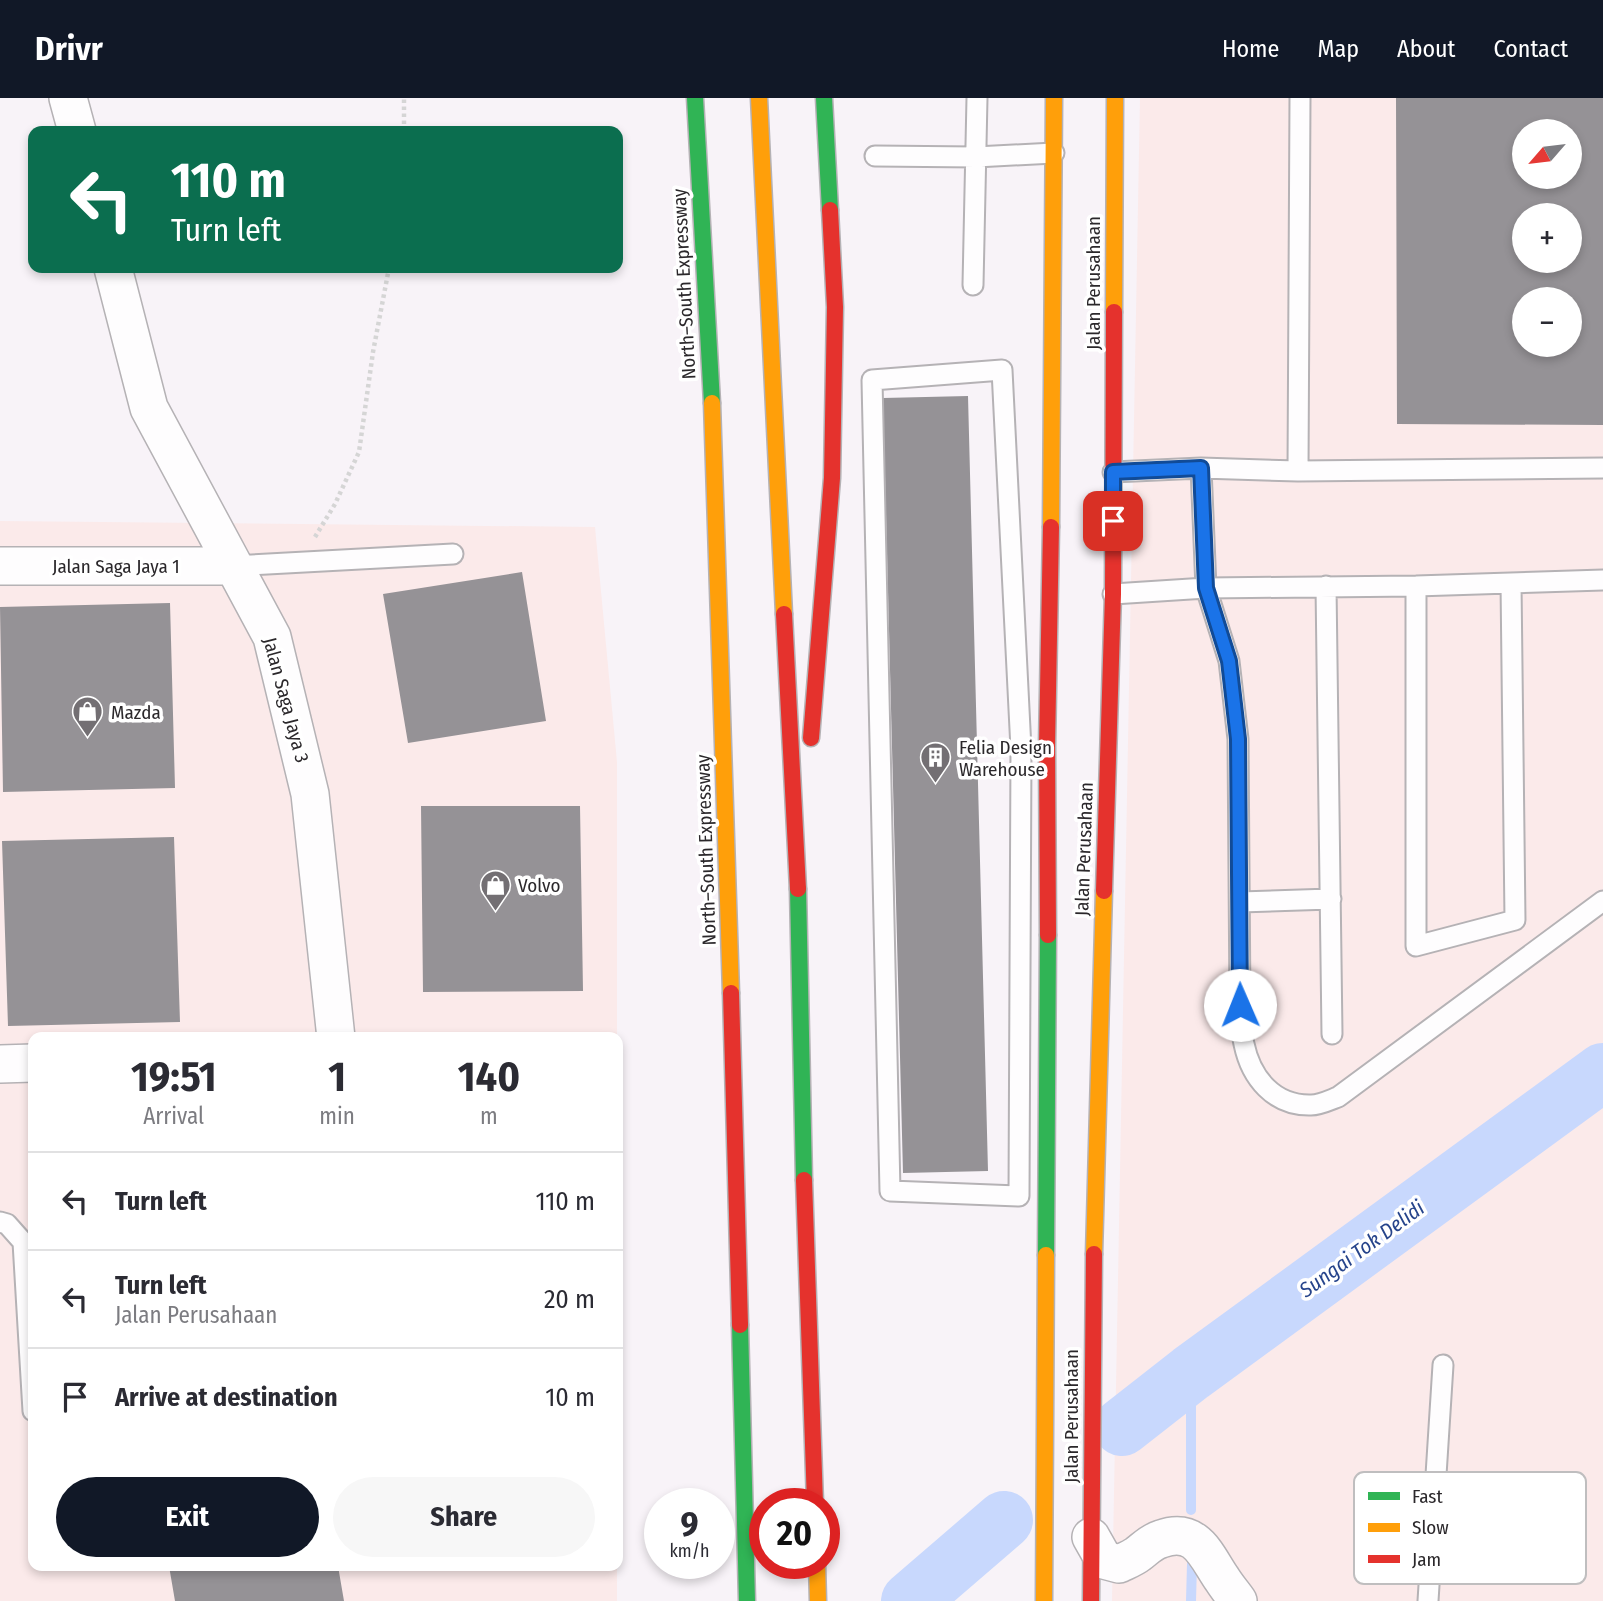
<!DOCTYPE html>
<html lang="en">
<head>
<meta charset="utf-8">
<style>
  body { margin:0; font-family:"Fira Sans Condensed",sans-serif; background:#f7f7f7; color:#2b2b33; height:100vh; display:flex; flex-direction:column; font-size:26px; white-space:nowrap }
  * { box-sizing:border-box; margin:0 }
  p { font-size:23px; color:#7c7c81 }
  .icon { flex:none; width:38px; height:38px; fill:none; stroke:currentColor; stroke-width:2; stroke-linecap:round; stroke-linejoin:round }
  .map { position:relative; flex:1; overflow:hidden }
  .drawer { position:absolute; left:28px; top:934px; width:595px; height:539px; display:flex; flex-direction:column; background:#fff; border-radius:14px; box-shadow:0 4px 10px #0003 }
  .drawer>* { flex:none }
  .top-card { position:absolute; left:28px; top:28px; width:595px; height:147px; border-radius:14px; box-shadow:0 4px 10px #0003; background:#0b6e4f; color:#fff; overflow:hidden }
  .needle { width:46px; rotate:242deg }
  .buttons { position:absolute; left:1512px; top:21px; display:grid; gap:14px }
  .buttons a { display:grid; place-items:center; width:70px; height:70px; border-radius:50%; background:#fff; box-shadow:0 4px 10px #0003; font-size:35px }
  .speed { position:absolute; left:644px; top:1390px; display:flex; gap:14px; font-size:35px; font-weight:700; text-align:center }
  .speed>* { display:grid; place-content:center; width:91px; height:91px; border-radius:50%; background:#fff; box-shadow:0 4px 10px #0003; line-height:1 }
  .speed small { font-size:18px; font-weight:400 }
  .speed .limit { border:10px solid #d22; background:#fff; color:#111 }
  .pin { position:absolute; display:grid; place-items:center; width:60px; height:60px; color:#fff; margin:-30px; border-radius:14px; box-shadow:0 4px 10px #0006 }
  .me { position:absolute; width:77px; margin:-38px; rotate:359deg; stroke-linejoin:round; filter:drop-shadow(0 0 5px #0008) }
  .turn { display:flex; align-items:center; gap:24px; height:147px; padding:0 28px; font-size:32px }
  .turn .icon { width:91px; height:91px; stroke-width:2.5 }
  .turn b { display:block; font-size:49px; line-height:60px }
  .eta { display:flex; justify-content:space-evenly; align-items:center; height:119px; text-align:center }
  .eta b { font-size:42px; font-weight:700; line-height:49px }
  .cta { display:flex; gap:14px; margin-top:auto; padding:14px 28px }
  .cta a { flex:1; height:80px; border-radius:42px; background:#111827; color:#fff; font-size:28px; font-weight:700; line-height:80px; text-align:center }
  .cta a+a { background:#f7f7f7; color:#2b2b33 }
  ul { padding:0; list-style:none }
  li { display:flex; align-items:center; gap:21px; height:98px; padding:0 28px; border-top:2px solid #e1e1e2 }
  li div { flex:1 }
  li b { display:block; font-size:26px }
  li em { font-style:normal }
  header { display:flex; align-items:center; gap:42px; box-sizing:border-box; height:98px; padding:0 35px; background:#111827; color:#fff }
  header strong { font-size:33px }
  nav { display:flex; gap:38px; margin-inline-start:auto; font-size:24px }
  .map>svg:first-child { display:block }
</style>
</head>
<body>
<header>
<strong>Drivr</strong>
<nav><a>Home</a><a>Map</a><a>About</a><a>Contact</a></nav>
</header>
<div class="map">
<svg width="1603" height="1503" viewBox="0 0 1603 1503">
  <rect width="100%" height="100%" fill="#f8f3f8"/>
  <path fill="#fbeaea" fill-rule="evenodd" d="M 1140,0 L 1603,0 L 1603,1503 L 1112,1503 ZM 1524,33 L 1570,33 L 1570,79 L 1524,79 ZM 1524,117 L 1570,117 L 1570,163 L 1524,163 ZM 1524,201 L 1570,201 L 1570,247 L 1524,247 Z
    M 0,423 L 595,429 L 617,664 L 617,940 L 33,940 L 33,1468 L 617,1468 L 617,1503 L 0,1503 Z"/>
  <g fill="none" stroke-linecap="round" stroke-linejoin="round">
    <path stroke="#c8d8fd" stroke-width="10" d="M 1191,1275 L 1191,1412
      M 1191,1503 L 1192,1466"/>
    <path stroke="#c8d8fd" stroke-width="58" d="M 1122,1329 L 1191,1275 L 1603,974
      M 910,1503 L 1004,1422"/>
  </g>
  <path fill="#959296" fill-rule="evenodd" d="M 1396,0 L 1603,0 L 1603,327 L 1397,326 ZM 1524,33 L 1570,33 L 1570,79 L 1524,79 ZM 1524,117 L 1570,117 L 1570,163 L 1524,163 ZM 1524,201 L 1570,201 L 1570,247 L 1524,247 Z
    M 968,298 L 988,1073 L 903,1075 L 883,300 Z
    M 522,474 L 546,623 L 408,645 L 383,496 Z
    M 170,505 L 175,690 L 3,694 L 0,509 Z
    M 421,708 L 580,708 L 583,893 L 423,894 Z
    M 174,739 L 180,924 L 8,928 L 2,743 Z
    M 169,1468 L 338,1468 L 344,1503 L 175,1503 Z"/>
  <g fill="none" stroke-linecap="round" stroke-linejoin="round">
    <defs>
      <path id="lane" d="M 875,58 L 976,59 L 1054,55
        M 973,187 L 977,0
        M 1002,272 L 1021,651 L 1019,1098 L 890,1093 L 872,282 Z
        M 1201,370 L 1206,490 L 1229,563 L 1238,641 L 1240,907 C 1241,920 1241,934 1244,946 C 1251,980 1274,1008 1311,1007 C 1320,1007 1330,1002 1338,999 L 1603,803
        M 1298,373 L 1300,0
        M 1113,374 L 1201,370 L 1298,373 L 1603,370
        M 232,468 L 453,456
        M 1326,488 L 1332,936
        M 1416,488 L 1416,848 L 1515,822 L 1511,485
        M 1113,496 L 1206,490 L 1416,488 L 1603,482
        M 1240,804 L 1331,801
        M 0,1124 L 7,1126 L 23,1144 L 33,1313
        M 1428,1503 L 1443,1267"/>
      <path id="street" d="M 68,0 L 77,33
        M 113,170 L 149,310 L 272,539 L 310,696 L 336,940
        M 0,468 L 232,468
        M 0,966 L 33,965
        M 1091,1439 L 1104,1462 L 1119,1466 C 1125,1463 1133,1460 1138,1456 C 1146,1450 1151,1444 1161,1441 C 1197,1428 1206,1458 1222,1481 C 1227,1489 1233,1496 1238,1503"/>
      <path id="fast" d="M 695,0 L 712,305
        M 824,0 L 830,112
        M 798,791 L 804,1082
        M 1046,1157 L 1048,837
        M 740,1227 L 747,1503"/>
      <path id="slow" d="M 759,0 L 784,516
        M 1114,214 L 1115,0
        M 712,305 L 731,895
        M 1051,429 L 1054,0
        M 1094,1156 L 1104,793
        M 817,1465 L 818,1503
        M 1044,1503 L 1046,1157"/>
      <path id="jam" d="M 784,516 L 798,791
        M 811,640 L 832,380 L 835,209 L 830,112
        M 1104,793 L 1113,496 L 1114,214
        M 1048,837 L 1047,648 L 1051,429
        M 731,895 L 740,1227
        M 804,1082 L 815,1405
        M 1091,1503 L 1094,1156"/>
    </defs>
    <use href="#lane" stroke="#b5b2b5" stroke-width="23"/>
    <use href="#street" stroke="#b5b2b5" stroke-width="40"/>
    <use href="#fast" stroke="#b5b2b5" stroke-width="19"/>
    <use href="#slow" stroke="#b5b2b5" stroke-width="19"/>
    <use href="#jam" stroke="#b5b2b5" stroke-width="19"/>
    <path stroke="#d5d5d5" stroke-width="4.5" stroke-dasharray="3.5 3.5" stroke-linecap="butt" d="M 404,33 L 404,0
      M 315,439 L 335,406 L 359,354 L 373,254 L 389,170"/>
    <use href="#lane" stroke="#fefdfe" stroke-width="19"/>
    <use href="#street" stroke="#fefdfe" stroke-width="37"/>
    <use href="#fast" stroke="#30b455" stroke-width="16"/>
    <use href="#slow" stroke="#ff9f0a" stroke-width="16"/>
    <use href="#jam" stroke="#e5322d" stroke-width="16"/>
  </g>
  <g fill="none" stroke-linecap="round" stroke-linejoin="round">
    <defs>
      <path id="route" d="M 1113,423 L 1113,374 L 1201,370 L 1206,490 L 1229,563 L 1238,641 L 1240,907"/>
    </defs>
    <use href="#route" stroke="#114b97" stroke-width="18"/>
    <use href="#route" stroke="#1a73e8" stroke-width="12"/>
  </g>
  <defs>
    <symbol id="shop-pin" viewBox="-11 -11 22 30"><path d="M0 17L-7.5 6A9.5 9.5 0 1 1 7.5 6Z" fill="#736f73" stroke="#fff"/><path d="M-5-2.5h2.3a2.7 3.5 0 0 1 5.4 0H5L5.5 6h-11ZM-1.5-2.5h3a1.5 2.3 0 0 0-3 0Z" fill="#fff"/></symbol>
    <symbol id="building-pin" viewBox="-11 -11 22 30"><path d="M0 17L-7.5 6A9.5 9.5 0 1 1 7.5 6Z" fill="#736f73" stroke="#fff"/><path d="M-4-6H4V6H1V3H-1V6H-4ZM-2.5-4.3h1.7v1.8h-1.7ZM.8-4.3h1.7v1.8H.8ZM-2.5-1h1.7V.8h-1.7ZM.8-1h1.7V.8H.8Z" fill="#fff"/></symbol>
  </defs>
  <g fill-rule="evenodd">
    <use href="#shop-pin" x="70" y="596" width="35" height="47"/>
    <use href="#building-pin" x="918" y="642" width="35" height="47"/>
    <use href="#shop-pin" x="478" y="770" width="35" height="47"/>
  </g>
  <g text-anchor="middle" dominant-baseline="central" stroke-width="7" stroke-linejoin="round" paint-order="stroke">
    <g font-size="19" fill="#2b282b" stroke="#fff">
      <text transform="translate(1093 185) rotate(-90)">Jalan Perusahaan</text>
      <text transform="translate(684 186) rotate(-93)">North–South Expressway</text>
      <text x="116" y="468">Jalan Saga Jaya 1</text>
      <text transform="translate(286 602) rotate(75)">Jalan Saga Jaya 3</text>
      <text transform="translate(1084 751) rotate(-88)">Jalan Perusahaan</text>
      <text transform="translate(706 752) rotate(-92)">North–South Expressway</text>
      <text transform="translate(1071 1318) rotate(-90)">Jalan Perusahaan</text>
    </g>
    <g font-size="19" fill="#2b282b" stroke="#fff" text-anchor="start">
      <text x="111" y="614">Mazda</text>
      <text x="959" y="649">Felia Design<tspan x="959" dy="22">Warehouse</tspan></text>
      <text x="518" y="787">Volvo</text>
    </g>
    <g font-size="21" font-style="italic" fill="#26448b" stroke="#fff">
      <text transform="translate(1362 1151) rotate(-36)">Sungai Tok Delidi</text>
    </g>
  </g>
  <rect x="1354" y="1374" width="232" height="112" rx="10" fill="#fff" stroke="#bfbebf" stroke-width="2"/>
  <rect x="1368" y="1394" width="32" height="8" fill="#30b455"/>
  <rect x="1368" y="1425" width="32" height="9" fill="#ff9f0a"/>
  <rect x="1368" y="1457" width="32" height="8" fill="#e5322d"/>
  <g font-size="19" fill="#2b282b">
    <text x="1412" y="1405">Fast</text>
    <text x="1412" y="1436">Slow</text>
    <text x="1412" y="1468">Jam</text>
  </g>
</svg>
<div class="buttons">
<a><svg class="needle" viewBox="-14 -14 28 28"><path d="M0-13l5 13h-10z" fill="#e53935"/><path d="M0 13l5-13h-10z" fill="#7c7c81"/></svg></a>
<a>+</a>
<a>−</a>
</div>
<div class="speed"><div>9<small>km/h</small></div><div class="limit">20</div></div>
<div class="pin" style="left:1113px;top:423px;background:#d93025"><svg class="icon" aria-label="arrive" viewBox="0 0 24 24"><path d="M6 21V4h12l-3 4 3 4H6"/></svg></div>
<svg class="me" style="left:1240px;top:907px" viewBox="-20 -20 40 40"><circle r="19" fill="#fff"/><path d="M0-13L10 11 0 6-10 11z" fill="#1a73e8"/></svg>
<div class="top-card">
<div class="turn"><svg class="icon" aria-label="left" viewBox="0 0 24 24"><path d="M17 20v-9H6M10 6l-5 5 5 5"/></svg><div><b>110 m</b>Turn left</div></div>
</div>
<section class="drawer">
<div class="eta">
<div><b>19:51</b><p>Arrival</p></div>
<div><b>1</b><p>min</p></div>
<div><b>140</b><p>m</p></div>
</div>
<ul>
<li><svg class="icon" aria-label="left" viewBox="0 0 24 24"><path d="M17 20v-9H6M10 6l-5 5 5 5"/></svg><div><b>Turn left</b></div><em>110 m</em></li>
<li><svg class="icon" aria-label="left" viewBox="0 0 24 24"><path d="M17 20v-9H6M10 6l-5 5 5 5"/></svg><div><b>Turn left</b><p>Jalan Perusahaan</p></div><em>20 m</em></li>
<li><svg class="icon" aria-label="arrive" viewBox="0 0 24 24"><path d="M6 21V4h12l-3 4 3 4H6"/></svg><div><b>Arrive at destination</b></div><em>10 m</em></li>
</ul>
<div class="cta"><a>Exit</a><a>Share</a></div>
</section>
</div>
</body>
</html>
